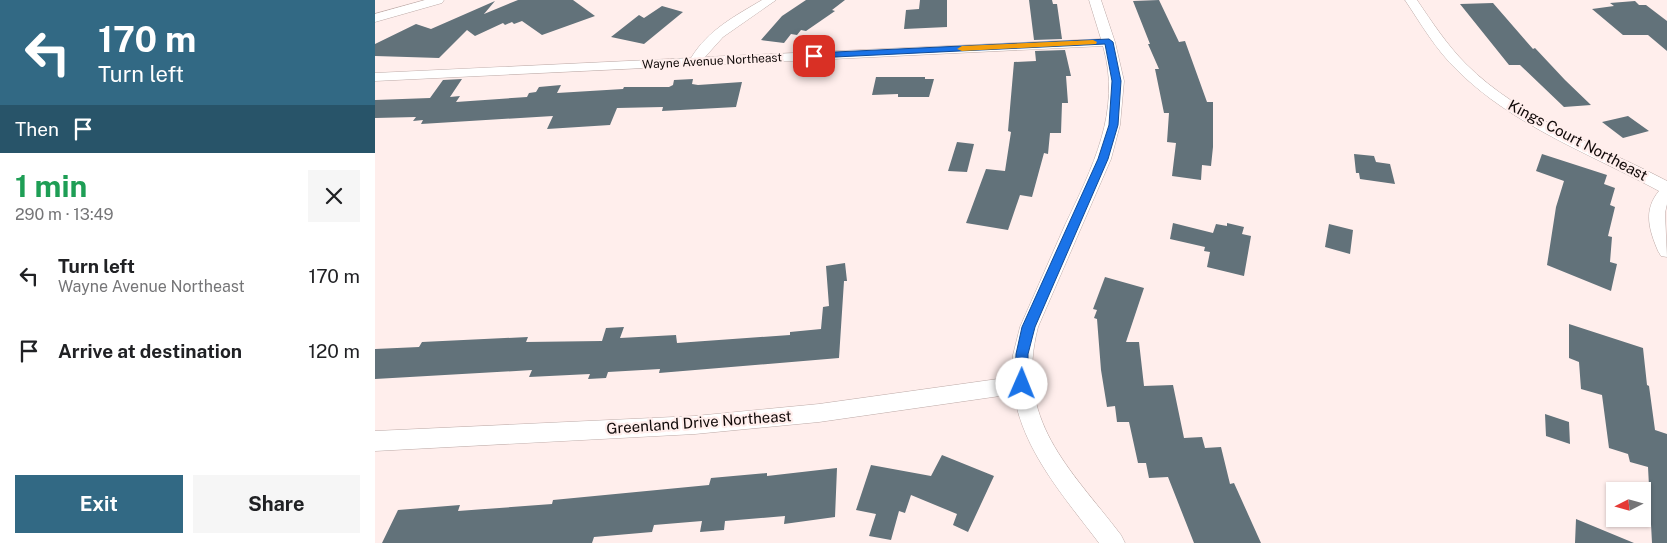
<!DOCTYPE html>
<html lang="en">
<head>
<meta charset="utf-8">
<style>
  body { margin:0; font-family:"Public Sans",sans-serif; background:#f6f6f6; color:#202124; height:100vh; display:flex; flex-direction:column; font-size:19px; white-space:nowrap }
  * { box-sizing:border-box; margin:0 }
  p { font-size:16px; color:#757577 }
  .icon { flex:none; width:28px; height:28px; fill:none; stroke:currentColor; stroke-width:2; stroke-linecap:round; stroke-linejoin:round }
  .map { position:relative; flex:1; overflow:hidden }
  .side { display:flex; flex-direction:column; background:#fff; width:375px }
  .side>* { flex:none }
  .hud { background:#326984; color:#fff; overflow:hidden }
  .needle { width:32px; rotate:264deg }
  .tools { position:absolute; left:1231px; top:482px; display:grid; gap:10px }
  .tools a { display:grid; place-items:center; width:45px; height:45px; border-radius:0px; background:#fff; box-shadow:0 1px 4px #0004; font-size:25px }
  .pin { position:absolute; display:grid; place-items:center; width:42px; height:42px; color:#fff; margin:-21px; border-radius:10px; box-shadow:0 2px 8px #0006 }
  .me { position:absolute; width:55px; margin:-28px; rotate:1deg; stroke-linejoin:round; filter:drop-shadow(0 0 4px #0008) }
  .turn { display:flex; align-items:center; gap:18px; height:105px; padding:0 15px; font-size:22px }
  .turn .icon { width:65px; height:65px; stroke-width:2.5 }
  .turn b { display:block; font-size:35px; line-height:42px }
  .then { display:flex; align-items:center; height:48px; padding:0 15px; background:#0003; gap:10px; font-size:19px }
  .round { display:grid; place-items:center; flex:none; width:52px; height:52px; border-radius:0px; background:#f6f6f6 }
  .overview { display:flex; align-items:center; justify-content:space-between; height:85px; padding:0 15px }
  h1 { font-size:30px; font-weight:700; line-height:38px; color:#1e9e55 }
  .action { display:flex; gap:10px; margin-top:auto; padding:10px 15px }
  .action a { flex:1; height:58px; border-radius:0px; background:#326984; color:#fff; font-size:20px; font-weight:700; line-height:58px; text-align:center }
  .action a+a { background:#f6f6f6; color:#202124 }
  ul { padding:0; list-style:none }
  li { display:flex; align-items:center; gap:15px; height:75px; padding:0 15px }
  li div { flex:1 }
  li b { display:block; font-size:19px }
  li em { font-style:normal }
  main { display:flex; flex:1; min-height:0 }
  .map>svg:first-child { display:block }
</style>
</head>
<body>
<main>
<section class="side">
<div class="hud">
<div class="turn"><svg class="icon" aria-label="left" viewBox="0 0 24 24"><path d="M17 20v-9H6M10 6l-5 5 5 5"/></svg><div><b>170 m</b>Turn left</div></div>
<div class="then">Then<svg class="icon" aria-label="arrive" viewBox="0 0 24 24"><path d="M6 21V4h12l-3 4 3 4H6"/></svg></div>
</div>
<div class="overview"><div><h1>1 min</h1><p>290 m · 13:49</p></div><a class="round"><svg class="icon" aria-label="close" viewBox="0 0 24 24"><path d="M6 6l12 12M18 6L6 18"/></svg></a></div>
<ul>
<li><svg class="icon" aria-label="left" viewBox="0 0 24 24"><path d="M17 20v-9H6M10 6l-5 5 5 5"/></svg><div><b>Turn left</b><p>Wayne Avenue Northeast</p></div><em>170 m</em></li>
<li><svg class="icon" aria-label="arrive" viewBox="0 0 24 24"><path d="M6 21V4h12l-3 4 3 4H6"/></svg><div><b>Arrive at destination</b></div><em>120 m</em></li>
</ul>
<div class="action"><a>Exit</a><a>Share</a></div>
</section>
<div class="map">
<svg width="1292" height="543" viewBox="0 0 1292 543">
  <rect width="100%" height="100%" fill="#ffeeec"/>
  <path fill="#62727a" d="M 143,0 L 198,0 L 220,16 L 167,35 L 147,21 L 139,24 L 137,22 L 130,25 L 128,23 L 100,36 L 92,30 L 64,58 L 0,56 L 0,44 L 41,24 L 56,29 L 120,1 L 109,14 Z
    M 431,0 L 470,0 L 457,10 L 460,11 L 431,31 L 426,30 L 422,35 L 416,34 L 409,43 L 386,40 L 407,16 Z
    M 545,0 L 572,0 L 572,27 L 529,29 L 531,10 L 544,9 Z
    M 654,0 L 677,0 L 678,4 L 682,4 L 687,39 L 659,40 Z
    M 784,0 L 804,42 L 810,41 L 832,102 L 838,102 L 838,147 L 836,166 L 827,165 L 826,180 L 797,176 L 801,143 L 792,142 L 794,113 L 789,113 L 780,69 L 784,69 L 773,44 L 775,44 L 758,1 Z
    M 1260,1 L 1264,5 L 1271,5 L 1292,21 L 1292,51 L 1273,35 L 1248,35 L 1217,9 L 1239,6 L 1235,3 Z
    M 1118,3 L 1158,49 L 1160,48 L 1190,80 L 1216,105 L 1189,107 L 1145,65 L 1134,65 L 1085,4 Z
    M 287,6 L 308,12 L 269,44 L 236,37 L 264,15 L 269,18 Z
    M 690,50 L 696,76 L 691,76 L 693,103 L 687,103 L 686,133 L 675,133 L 673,154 L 669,153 L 657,197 L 645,195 L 633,230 L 591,223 L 611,169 L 630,171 L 636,132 L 633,131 L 639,62 L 661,61 L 660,51 Z
    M 501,77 L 550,77 L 550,79 L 559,79 L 554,97 L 523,97 L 523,94 L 497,95 Z
    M 87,79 L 75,97 L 85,96 L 81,102 L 152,97 L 154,93 L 161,92 L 164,87 L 186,85 L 182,93 L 248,89 L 249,87 L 294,87 L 298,85 L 299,80 L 318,79 L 317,84 L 323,85 L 367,82 L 361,107 L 287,111 L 288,107 L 242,108 L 235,125 L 172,129 L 178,116 L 46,124 L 48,120 L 38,121 L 41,117 L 0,118 L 0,100 L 55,98 L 68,80 Z
    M 1253,116 L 1274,131 L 1248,138 L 1227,122 Z
    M 582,142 L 599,144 L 592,172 L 573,171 Z
    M 979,154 L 999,156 L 1001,162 L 1015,164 L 1020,184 L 985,179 L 984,173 L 981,173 Z
    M 1167,154 L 1232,175 L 1229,184 L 1240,188 L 1235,205 L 1240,207 L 1233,236 L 1237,237 L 1235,262 L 1242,264 L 1236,291 L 1172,265 L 1181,207 L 1189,181 L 1161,171 Z
    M 798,223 L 838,233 L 841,224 L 852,226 L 852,223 L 869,227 L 867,234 L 876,236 L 869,276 L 832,267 L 835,252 L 829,251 L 830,247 L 795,239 Z
    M 954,224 L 978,230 L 975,254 L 950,247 Z
    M 470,263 L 472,281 L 469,281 L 464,358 L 284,373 L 285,369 L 233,372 L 231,378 L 213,379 L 215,374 L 154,377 L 157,370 L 0,379 L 0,349 L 44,347 L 47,342 L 153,337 L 151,342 L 227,341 L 231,328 L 249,327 L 245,338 L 301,335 L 302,343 L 415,335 L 415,332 L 446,329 L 448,307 L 454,306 L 451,266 Z
    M 730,277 L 769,288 L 751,342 L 764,342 L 769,386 L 798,385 L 809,438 L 827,437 L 830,448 L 846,447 L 855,484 L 859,483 L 886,543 L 819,543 L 793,477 L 774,478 L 771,463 L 763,463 L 754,422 L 742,422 L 740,406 L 732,407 L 726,370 L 722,319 L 719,318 L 722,310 L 718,309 Z
    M 1194,324 L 1268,348 L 1272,385 L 1274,386 L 1280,430 L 1292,434 L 1292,543 L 1277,543 L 1273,467 L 1255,462 L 1253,454 L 1234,448 L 1227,395 L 1206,389 L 1204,362 L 1194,358 Z
    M 1170,414 L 1194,422 L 1195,444 L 1171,436 Z
    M 567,455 L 619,476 L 593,532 L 578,525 L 582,514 L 536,495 L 530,513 L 524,511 L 516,540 L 494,536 L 501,514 L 481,510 L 496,465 L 556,476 Z
    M 462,468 L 460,517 L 409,524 L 410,516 L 350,521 L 349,530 L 325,532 L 327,521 L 279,525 L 277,532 L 219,537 L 217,543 L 7,543 L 23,510 L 85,505 L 83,511 L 177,504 L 178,500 L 334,485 L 336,478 L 392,473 L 392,476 Z
    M 1201,519 L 1259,543 L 1200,543 Z"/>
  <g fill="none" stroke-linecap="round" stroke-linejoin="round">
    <defs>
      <path id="minor" d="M 50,0 L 69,0 L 67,3 L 0,22 L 0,14 Z
        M 387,0 L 401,0 L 348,37 L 330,57 L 726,39 L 714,0 L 726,0 L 740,42 L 749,81 L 745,125 L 736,159 L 663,327 C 639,420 694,467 746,535 L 750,543 L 724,543 C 690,498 648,451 639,394 L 444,422 L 320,434 L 0,451 L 0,431 L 320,416 L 444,404 L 637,377 L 638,355 L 645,327 C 660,293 675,259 690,225 C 717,168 747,111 728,46 L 0,81 L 0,73 L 316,58 C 333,30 360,16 387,0 Z
        M 1030,0 L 1042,0 C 1057,22 1072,45 1091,64 C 1146,119 1224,145 1292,181 L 1292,204 L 1290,213 L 1292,257 L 1286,256 L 1283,251 C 1274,230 1268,210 1284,191 C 1216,154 1138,126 1082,70 C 1061,50 1046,24 1030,0 Z"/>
    </defs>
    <use href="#minor" stroke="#bdaaa7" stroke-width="1"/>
    <use href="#minor" fill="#fff" fill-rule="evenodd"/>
  </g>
  <path fill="#1a73e8" stroke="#114b97" d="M 734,39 L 738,42 L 746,81 L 743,125 L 733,159 L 660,327 L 653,354 L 653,384 L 651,388 L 647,390 L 642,388 L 640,384 L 641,354 L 647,327 L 723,159 L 734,125 L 737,81 L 730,44 L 439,58 L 434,56 L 439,53 Z"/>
  <path fill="#f59e0b" d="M 718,40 L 722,42 L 721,44 L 587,51 L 582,49 L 587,46 Z"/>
  <g text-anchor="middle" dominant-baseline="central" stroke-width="4.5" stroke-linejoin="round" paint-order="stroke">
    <g font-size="12" fill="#100908" stroke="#ffeeec">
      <text transform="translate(337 61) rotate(-3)">Wayne Avenue Northeast</text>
    </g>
    <g font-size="15" fill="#100908" stroke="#ffeeec">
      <text transform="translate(1203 140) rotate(28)">Kings Court Northeast</text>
      <text transform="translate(324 422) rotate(-4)">Greenland Drive Northeast</text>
    </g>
  </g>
</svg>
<div class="tools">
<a><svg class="needle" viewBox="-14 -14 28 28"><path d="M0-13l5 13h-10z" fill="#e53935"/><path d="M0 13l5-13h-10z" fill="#757577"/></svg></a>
</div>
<div class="pin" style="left:439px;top:56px;background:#d93025"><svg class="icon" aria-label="arrive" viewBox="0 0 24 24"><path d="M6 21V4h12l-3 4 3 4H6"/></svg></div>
<svg class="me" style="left:647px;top:384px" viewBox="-20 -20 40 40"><circle r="19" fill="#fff"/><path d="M0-13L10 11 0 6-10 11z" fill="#1a73e8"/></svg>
</div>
</main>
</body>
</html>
